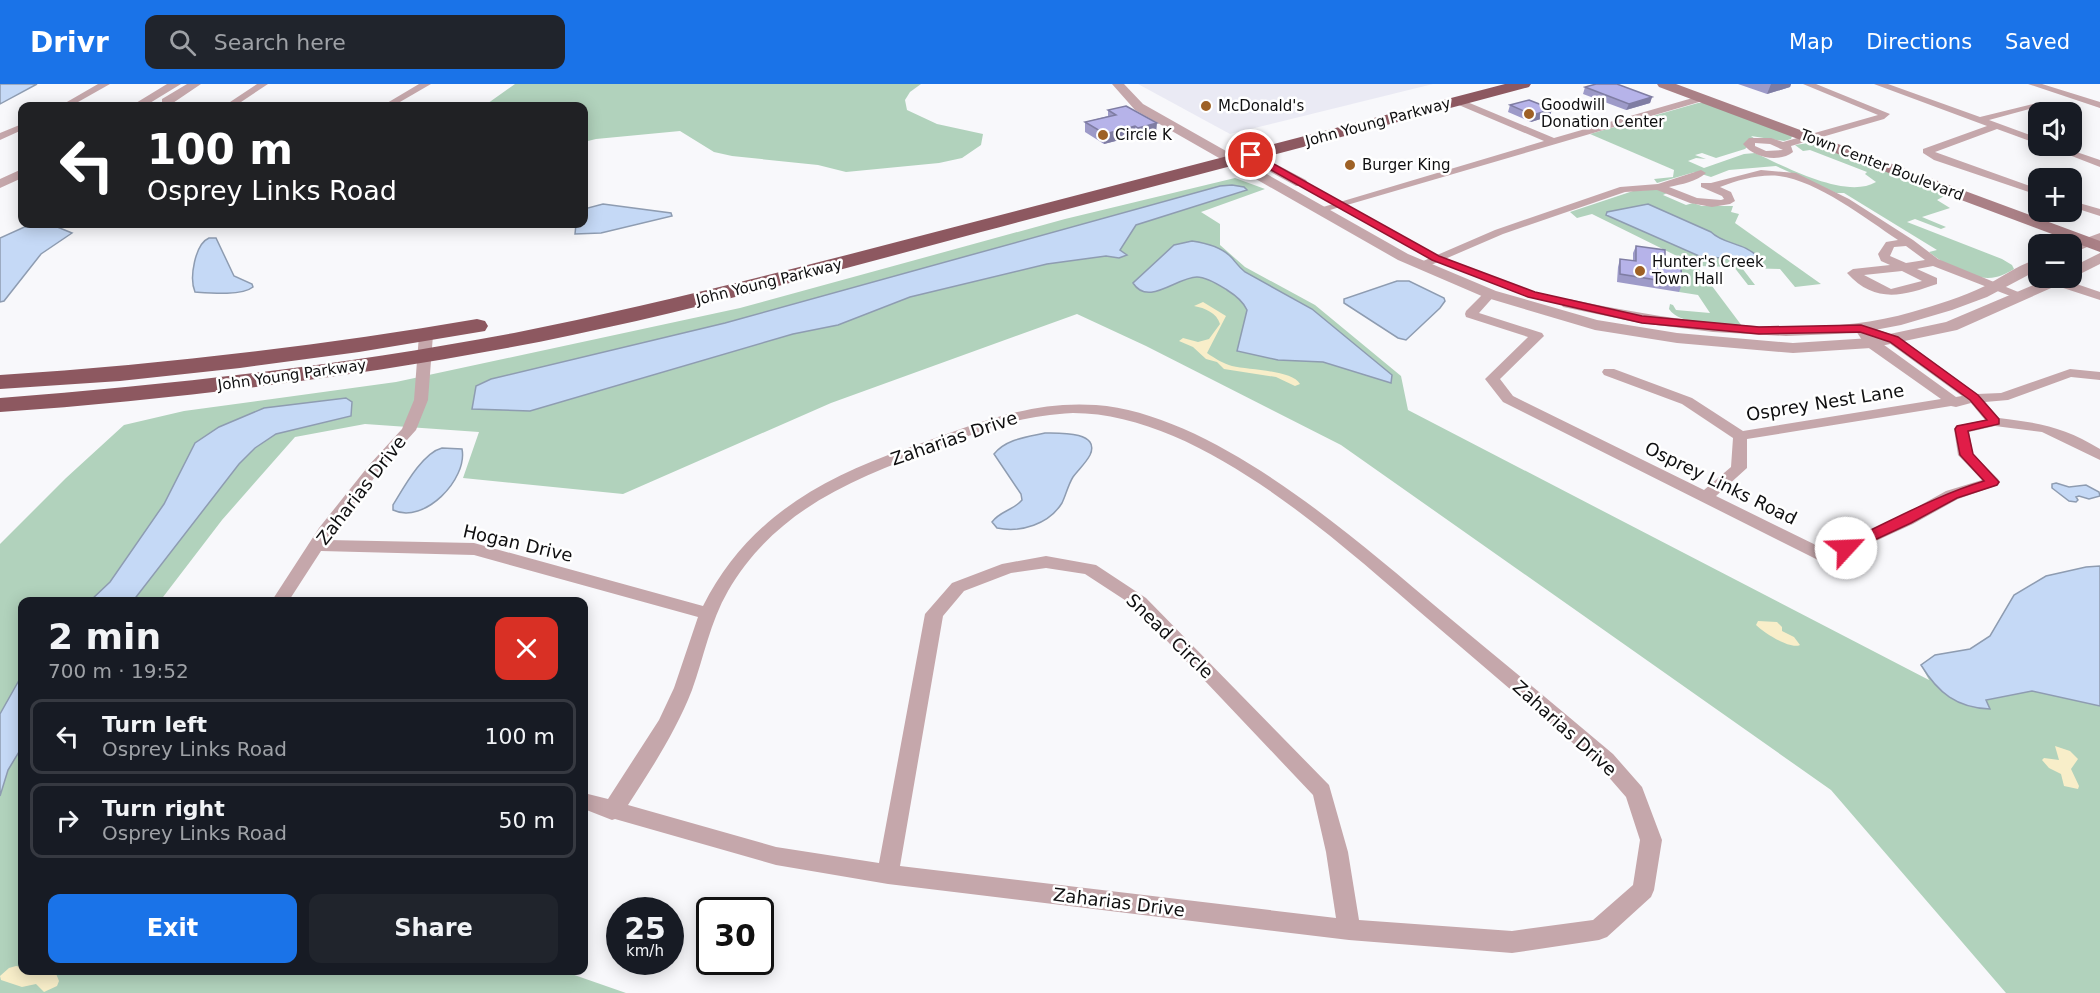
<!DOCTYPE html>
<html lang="en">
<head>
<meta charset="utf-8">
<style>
  body { margin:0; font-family:"DejaVu Sans",sans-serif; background:#20242c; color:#f1f3f6; height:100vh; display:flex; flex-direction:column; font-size:22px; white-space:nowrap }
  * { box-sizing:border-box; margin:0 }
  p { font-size:20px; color:#9ea1a6 }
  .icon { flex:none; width:33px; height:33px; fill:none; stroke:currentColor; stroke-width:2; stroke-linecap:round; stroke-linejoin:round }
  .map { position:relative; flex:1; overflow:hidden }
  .side { position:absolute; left:18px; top:513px; width:570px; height:378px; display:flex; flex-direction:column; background:#171b24; border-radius:12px; box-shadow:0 3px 15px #0003 }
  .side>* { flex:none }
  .banner { position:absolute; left:18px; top:18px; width:570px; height:126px; border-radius:12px; box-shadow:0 3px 15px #0003; background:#202124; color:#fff; overflow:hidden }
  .controls { position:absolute; left:2028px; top:18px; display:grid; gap:12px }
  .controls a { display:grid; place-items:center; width:54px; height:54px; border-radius:12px; background:#171b24; box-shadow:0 3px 15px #0003; font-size:30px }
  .speed { position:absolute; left:606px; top:813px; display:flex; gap:12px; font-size:30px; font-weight:700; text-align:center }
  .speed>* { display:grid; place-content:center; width:78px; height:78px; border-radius:50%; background:#171b24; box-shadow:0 3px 15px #0003; line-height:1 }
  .speed small { font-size:15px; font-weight:400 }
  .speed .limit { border:3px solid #111; border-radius:9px; background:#fff; color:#111 }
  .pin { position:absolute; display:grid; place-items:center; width:51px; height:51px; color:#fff; margin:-26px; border:3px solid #fff; border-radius:50%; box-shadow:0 2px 6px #0007 }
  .me { position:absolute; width:66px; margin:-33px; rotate:65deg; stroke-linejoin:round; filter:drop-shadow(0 0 4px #0008) }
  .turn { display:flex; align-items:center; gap:21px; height:126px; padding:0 30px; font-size:27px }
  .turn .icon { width:78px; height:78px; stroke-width:2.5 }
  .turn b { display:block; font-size:42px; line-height:51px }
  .round { display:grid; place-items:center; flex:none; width:63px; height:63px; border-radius:12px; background:#20242c }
  .head { display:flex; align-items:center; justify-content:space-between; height:102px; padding:0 30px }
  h1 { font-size:36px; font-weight:700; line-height:45px }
  .button { display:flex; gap:12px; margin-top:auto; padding:12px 30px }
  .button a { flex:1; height:69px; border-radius:12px; background:#1a73e8; color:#fff; font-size:24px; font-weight:700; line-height:69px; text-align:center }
  .button a+a { background:#20242c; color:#f1f3f6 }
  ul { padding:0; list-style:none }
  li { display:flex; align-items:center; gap:18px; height:75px; margin:0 12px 9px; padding:0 18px; border:3px solid #363941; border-radius:12px }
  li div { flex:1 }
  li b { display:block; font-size:22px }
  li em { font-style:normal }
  header { display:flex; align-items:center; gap:36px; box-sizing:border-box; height:84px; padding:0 30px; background:#1a73e8; color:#fff }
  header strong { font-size:28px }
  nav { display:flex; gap:33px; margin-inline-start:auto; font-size:21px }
  .search { width:420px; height:54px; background:#20242c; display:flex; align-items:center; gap:15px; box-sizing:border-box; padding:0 21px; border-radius:12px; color:#9ea1a6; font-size:22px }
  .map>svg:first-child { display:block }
</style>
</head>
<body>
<header>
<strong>Drivr</strong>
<div class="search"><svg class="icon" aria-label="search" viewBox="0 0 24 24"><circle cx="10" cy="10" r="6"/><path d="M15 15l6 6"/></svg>Search here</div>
<nav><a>Map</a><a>Directions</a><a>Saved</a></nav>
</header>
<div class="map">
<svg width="2100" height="909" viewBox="0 0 2100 909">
  <rect width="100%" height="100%" fill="#f8f8fb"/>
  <path fill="#eaeaf4" d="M 1138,0 L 1433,0 L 1230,50 Z"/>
  <path fill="#b1d2bc" d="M 515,0 L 921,0 L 910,8 L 905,16 L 907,26 L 937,40 L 983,50 L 981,61 L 962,74 L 939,79 L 846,88 L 818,81 L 732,72 L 714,68 L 680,47 L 596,55 L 584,58 L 584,22 L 484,22 Z
    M 1698,19 L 1705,19 L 1792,52 L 1791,55 L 1784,57 L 1751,52 L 1755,55 L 1745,65 L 1716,74 L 1702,69 L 1695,71 L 1706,75 L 1696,74 L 1688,77 L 1704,84 L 1744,70 L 1755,69 C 1784,82 1846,116 1876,98 L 1865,90 L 1867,88 L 1810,66 L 1803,67 L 1795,61 L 1809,59 L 1938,105 L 1946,111 L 1937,116 L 1950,124 L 1922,133 L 1946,143 L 1941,145 L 1915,135 L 1907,138 L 2002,175 L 2012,181 L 2014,185 C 2009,188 2002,192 1996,193 C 1975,198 1945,181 1929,168 L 1937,166 L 1844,109 L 1836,109 L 1776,82 L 1729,86 L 1711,93 L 1695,88 L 1657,99 L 1654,95 L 1673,93 L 1674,86 L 1590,50 Z
    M 1235,94 L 1265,105 L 1201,128 L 1220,140 L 1220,161 L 1245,183 L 1315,221 L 1401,292 L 1408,326 L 1929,596 L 1921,581 L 1935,571 L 1970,565 L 1990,552 L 2014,511 L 2046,492 L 2086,483 L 2100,482 L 2100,909 L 2006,909 L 1831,706 L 1341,361 L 1146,262 L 1077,230 L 831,319 L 623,410 L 463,394 L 479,348 L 365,340 L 295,353 L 222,436 L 160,517 L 22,518 L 22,886 L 560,886 L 626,909 L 0,909 L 0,460 L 66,394 L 124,341 L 184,327 L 396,298 L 740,224 L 1065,135 Z
    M 1659,105 L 1667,109 L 1663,111 L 1686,121 L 1693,119 L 1702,122 L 1733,122 L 1731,128 L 1739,130 L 1735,139 L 1821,200 L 1795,203 L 1780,185 L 1742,184 L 1755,201 L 1748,201 L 1734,183 L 1697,182 L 1742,242 C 1722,240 1680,242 1669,225 L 1670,220 L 1673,221 L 1676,226 L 1710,229 L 1698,211 L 1679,208 L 1677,192 L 1662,190 L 1662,174 L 1685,176 L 1592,130 L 1577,134 L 1570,128 L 1633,107 Z"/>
  <path fill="#f8eec9" d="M 1203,218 L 1226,232 L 1207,269 C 1214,274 1224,280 1232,282 C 1249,286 1292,286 1300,300 L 1295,302 L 1276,293 L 1224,285 L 1217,278 L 1206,275 L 1193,263 L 1179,257 L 1183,254 L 1198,258 L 1209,255 L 1220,240 C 1217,229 1205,224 1194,222 Z
    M 1758,537 L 1777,538 L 1782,543 L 1782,547 L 1794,553 L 1800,561 C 1790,566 1763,548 1756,541 Z
    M 2055,662 L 2070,667 L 2078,675 L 2071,685 L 2079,702 L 2078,705 L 2064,702 L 2061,690 L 2049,684 L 2042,676 L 2044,674 L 2059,676 Z
    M 16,882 L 22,883 L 22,886 L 55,887 L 59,897 L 57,902 L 44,908 L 36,900 L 22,903 L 1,896 L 0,892 L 9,884 Z"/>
  <path fill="#c5d9f6" stroke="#8e9cb1" stroke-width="1.5" d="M 0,0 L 37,0 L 0,20 Z
    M 1232,101 L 1244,103 L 1247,106 L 1136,141 L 1120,166 L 1127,171 L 1119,174 L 1106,172 L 1047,180 L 910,213 L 838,241 L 793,250 L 530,327 L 472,325 L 476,302 L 491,295 L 725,239 L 1220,102 Z
    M 603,120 L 671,129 L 672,132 L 601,149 L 575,150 L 576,140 L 584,140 L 584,125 Z
    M 1648,120 L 1711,148 C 1724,161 1744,158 1758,173 L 1732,175 L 1699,172 L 1606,131 L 1607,128 Z
    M 31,140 L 50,140 L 72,149 L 41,170 L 4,217 L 0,218 L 0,154 Z
    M 209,154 L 216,154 L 234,192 L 252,200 L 253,203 C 242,212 209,209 195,208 C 189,194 195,160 209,154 Z
    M 1192,157 C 1206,159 1223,164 1232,174 C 1237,180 1239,183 1245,188 L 1312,225 L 1392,291 L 1391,299 L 1323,278 L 1278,276 L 1237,267 L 1247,226 C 1243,217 1235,211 1227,206 C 1219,201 1207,193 1197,193 C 1177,193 1148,223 1133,199 L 1174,161 Z
    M 1397,197 L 1409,197 L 1444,214 L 1445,217 L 1440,224 L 1406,256 L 1398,254 L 1344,219 L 1344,215 Z
    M 346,314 L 352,318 L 351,332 L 276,350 L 255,364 L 239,380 L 133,517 L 90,517 L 110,498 L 164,420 L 195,359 L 219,343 L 264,324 Z
    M 1045,349 C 1058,349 1101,347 1090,371 C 1086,379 1078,386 1073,393 C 1068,401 1066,411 1062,419 C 1049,440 1021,449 997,444 L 992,438 C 1000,427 1014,426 1022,416 L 1021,410 L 994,370 C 1006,355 1027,353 1045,349 Z
    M 442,364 L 462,365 C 468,395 424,441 393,426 L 393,421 C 403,405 422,369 442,364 Z
    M 2056,399 L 2069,403 L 2086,401 L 2099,408 L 2100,412 L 2089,415 L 2079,412 L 2076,413 L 2078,416 L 2076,418 L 2069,417 L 2052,404 L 2052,400 Z
    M 2100,482 L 2100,622 L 2032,607 L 1986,616 L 1990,625 C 1957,624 1938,609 1921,581 L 1935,571 L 1970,565 L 1990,552 L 2014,511 L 2046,492 L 2086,483 Z
    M 22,591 L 22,663 L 8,686 L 0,712 L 0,630 Z"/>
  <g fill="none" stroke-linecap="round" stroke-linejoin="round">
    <path fill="#c5a7ab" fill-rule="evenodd" d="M 98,0 L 110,0 L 71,22 L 60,22 Z
      M 257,0 L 268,0 L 235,22 L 224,22 Z
      M 419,0 L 431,0 L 393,22 L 382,22 Z
      M 1803,0 L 1816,0 L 1890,30 L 1884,35 L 1791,62 L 1793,68 C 1779,79 1754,74 1743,60 L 1749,54 L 1771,54 L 1783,58 L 1878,31 ZM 1755,59 L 1770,60 L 1783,66 L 1766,67 L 1755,62 Z
      M 1874,0 L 1888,0 L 1980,33 L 2037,19 L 2037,23 L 1989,36 L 2038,54 L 2038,60 L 1997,45 L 1935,68 L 2038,105 L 2038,111 L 1934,76 L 1923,69 L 1923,65 L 1987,42 Z
      M 2028,0 L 2042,0 L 2100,18 L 2100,24 Z
      M 1703,11 L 1708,14 L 1706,16 L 1323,128 L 1319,129 L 1313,126 L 1544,57 L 1454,19 L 1454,15 L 1460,15 L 1554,54 Z
      M 22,40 L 22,46 L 0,56 L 0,49 Z
      M 2046,62 L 2059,62 L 2100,76 L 2100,83 Z
      M 1701,86 L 1706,89 C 1696,98 1682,100 1669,103 L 1697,114 L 1721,116 L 1724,115 L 1722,112 L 1701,103 L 1701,99 L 1711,99 L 1761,86 L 1796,89 L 1849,115 L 1913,156 L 1938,175 L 2028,212 L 2026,215 L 2018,215 L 1933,182 L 1917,185 L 1937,194 L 1937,200 C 1903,212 1875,220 1847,189 L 1853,185 L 1890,181 L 1881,177 L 1878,170 L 1886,158 L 1898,156 C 1865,134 1818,97 1779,92 C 1759,90 1739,96 1720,103 L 1731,108 L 1735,117 L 1730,120 L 1712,123 L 1690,119 L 1657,106 L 1625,108 L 1503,150 L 1424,184 L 1420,185 L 1414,181 L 1495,146 L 1620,103 L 1658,100 ZM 1906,162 L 1925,176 L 1906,179 L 1890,172 L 1894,163 ZM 1902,187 L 1922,197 L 1891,205 L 1864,191 Z
      M 2072,117 L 2100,125 L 2100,132 L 2072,123 Z
      M 2051,194 L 2059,194 L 2100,208 L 2100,216 L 2051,200 Z
      M 1490,206 L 1496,210 L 1479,229 L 1542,249 L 1544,252 L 1500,295 L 1513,312 L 1704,406 L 1731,383 L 1733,354 L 1682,320 L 1604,291 L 1602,288 L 1604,285 L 1614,285 L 1692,314 L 1743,347 L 1941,315 L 1866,262 L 1854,244 L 1861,240 L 1899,253 L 1977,310 L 2001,309 L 2070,285 L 2100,288 L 2100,296 L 2071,293 L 2008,316 L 1985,318 L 1999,334 C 2040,339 2064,343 2100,365 L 2100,376 L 2042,348 L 1995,342 L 1969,348 L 1973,370 L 1998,395 L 2000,398 L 1998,401 L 1958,415 L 1913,440 L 1832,477 L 1820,477 L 1503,318 L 1485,295 L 1528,253 L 1466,233 L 1465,230 L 1466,227 L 1486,207 ZM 1873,253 L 1889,259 L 1962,312 L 1956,313 ZM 1971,319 L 1985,336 L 1956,342 L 1954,345 L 1958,371 L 1982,396 L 1946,407 L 1901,432 L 1826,466 L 1716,412 L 1747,384 L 1747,355 L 1951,322 L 1956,323 Z
      M 426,247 L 433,251 L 428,316 L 416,346 L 380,386 L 328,456 L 474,459 L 703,522 C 746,437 818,395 905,365 C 968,343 1027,316 1096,321 C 1214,330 1352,452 1440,526 C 1498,574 1556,622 1613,670 L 1642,703 L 1662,756 L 1654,806 L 1651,813 L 1607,853 L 1599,856 L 1512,869 L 1349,856 L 888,800 L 776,781 L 615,735 L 612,736 L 584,725 L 584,709 L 608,715 L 659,636 L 674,604 L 698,533 L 474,471 L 321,467 L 288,518 L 271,518 L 319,444 L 370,380 L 402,345 L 414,316 L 419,251 ZM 1073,329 C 1199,329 1336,456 1427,534 C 1484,583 1542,632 1599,682 L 1626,713 L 1640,756 L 1633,801 L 1593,836 L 1512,847 L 1359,836 L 1348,768 L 1329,701 L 1146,514 L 1096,481 L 1046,472 L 1002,480 L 952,499 L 925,530 L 879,779 L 776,763 L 628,721 C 652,684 676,647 692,606 C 704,573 710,538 728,507 C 776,425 853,395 937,364 C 987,345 1018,332 1073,329 ZM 1046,484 L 1085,490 L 1134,522 L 1313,711 L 1326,768 L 1336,834 L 900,782 L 943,532 L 964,507 L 1011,489 Z"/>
    <path fill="#c5a7ab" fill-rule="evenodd" d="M 167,0 L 181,0 L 145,22 L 131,22 Z
      M 187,0 L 201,0 L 170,21 L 162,21 L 162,15 Z
      M 1112,0 L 1124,0 L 1143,20 L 1408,170 L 1496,207 L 1597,236 L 1677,249 L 1793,259 L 1871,254 L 1946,238 L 2050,194 L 2070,194 L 2067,197 L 1957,246 L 1871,264 L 1793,269 L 1677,259 L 1595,246 L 1484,213 L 1398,176 L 1135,26 Z
      M 1234,58 L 1306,96 L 1308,99 L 1306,102 L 1296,102 L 1229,65 L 1228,62 Z
      M 22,85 L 22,94 L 0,104 L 0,95 Z
      M 2100,149 L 2100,158 L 2072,169 L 2070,160 Z
      M 2100,169 L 2100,180 L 2072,194 L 2071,194 L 2072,183 Z
      M 2038,175 L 2038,186 L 1987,213 L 1952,226 L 1901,241 L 1859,249 L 1786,252 L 1713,248 L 1640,239 L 1563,223 L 1561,220 L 1569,215 C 1671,237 1811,258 1912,228 C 1937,221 1962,213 1985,202 C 2002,193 2019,180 2038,175 Z"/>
    <path fill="#aa8086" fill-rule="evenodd" d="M 1657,0 L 1676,0 L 2100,157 L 2100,168 L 1659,3 Z"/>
    <path fill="#8d5860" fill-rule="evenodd" d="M 1505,0 L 1531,0 L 1529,3 C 1346,52 1163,100 981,148 C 824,190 667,234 507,264 C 339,295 170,316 0,328 L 0,314 C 172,301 344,281 514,249 C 666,219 816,179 966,140 C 1145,93 1325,47 1505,0 Z
      M 477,235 L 485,237 L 488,242 L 485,247 L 359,268 L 240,284 L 120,297 L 0,305 L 0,291 C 160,281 319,262 477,235 Z"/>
  </g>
  <path fill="#9d9ac8" d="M 1738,0 L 1791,0 L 1790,3 L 1767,10 Z
    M 1585,3 L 1652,13 L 1650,19 L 1626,26 L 1583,10 Z
    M 1510,21 L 1552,25 L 1550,32 L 1531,38 L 1508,28 Z
    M 1108,26 L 1156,50 L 1138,54 L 1135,52 L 1104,60 L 1085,48 L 1085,38 L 1108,32 Z
    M 1636,162 L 1665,182 L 1682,200 L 1679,208 L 1617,198 L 1618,183 L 1620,175 L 1633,177 L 1633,169 Z"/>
  <path fill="#7f7da3" d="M 1771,0 L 1791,0 L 1790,3 L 1767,10 Z
    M 1652,13 L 1650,19 L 1626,26 L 1629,20 Z
    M 1552,25 L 1550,32 L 1531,38 L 1533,31 Z
    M 1157,39 L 1156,50 L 1138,54 L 1138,44 Z
    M 1135,42 L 1135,52 L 1104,60 L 1105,50 Z"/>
  <path fill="#b6b3e9" stroke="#7f7da3" stroke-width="1.5" d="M 1596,0 L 1617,0 L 1652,13 L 1629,20 L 1585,3 Z
    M 1529,16 L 1552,25 L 1533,31 L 1510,21 Z
    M 1126,22 L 1157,39 L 1138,44 L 1135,42 L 1105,50 L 1085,38 L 1116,31 L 1108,26 Z
    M 1636,162 L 1665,166 L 1665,182 L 1681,184 L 1682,200 L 1620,190 L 1620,175 L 1636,177 Z"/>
  <path fill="#e11d48" stroke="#92132f" stroke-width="1.5" d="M 1248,69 L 1254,69 L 1439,172 L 1535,208 L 1642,232 L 1759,243 L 1861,241 L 1898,253 L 1978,311 L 1999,335 L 1999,340 L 1968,347 L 1973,370 L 1999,398 L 1997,401 L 1957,414 L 1911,439 L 1851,467 L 1841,467 L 1839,464 L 1841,460 C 1888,439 1934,412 1984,397 L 1960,371 L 1955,345 L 1957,342 L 1987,336 L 1970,316 L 1890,258 L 1860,248 L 1759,250 L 1642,239 L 1528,213 L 1432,176 L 1248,73 Z"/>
  <g fill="#9e6125" stroke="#fff" stroke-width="2">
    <circle cx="1206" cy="22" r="6"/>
    <circle cx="1529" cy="30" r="6"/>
    <circle cx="1103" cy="51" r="6"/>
    <circle cx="1350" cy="81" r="6"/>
    <circle cx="1640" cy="187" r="6"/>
  </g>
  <g text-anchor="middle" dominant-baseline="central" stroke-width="5" stroke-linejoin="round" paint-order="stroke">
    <g font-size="15" fill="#0f0f10" stroke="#fff" text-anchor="start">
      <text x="1541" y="21">Goodwill<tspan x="1541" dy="17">Donation Center</tspan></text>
      <text x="1218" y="22">McDonald's</text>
      <text x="1115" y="51">Circle K</text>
      <text x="1362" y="81">Burger King</text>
      <text x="1652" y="178">Hunter's Creek<tspan x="1652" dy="17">Town Hall</tspan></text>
    </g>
    <g font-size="15" fill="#0f0f10" stroke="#fff">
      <text transform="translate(1378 38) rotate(-15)">John Young Parkway</text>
      <text transform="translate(1882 81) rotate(21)">Town Center Boulevard</text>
      <text transform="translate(769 198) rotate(-14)">John Young Parkway</text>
      <text transform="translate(292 291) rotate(-8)">John Young Parkway</text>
    </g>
    <g font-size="18" fill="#0f0f10" stroke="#fff">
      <text transform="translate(1825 318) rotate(-9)">Osprey Nest Lane</text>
      <text transform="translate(954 354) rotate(-19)">Zaharias Drive</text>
      <text transform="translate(1721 399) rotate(26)">Osprey Links Road</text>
      <text transform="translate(361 406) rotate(-52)">Zaharias Drive</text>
      <text transform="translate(518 459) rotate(13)">Hogan Drive</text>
      <text transform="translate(1170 552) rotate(44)">Snead Circle</text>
      <text transform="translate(1565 644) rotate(42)">Zaharias Drive</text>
      <text transform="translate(1119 818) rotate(7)">Zaharias Drive</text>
    </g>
  </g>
</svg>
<div class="controls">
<a><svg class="icon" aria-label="sound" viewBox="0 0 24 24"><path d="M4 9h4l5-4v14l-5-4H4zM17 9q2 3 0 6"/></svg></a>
<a>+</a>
<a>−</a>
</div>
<div class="speed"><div>25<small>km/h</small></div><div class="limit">30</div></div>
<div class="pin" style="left:1251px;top:71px;background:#d93025"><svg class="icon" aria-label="arrive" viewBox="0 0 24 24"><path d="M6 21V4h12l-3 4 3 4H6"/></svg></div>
<svg class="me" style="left:1846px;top:464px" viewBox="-20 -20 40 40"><circle r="19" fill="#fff"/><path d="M0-13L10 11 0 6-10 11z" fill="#e11d48"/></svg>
<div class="banner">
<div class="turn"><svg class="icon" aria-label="left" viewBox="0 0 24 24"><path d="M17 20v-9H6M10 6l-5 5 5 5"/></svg><div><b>100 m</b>Osprey Links Road</div></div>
</div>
<section class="side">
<div class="head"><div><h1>2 min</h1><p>700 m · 19:52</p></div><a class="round" style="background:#d93025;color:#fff"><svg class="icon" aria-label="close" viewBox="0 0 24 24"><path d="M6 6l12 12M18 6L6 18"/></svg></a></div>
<ul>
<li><svg class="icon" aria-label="left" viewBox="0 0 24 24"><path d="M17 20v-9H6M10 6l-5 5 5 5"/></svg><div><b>Turn left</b><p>Osprey Links Road</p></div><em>100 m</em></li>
<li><svg class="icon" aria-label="right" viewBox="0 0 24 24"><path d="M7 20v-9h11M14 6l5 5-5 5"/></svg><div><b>Turn right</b><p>Osprey Links Road</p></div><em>50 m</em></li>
</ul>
<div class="button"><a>Exit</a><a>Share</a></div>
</section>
</div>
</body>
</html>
